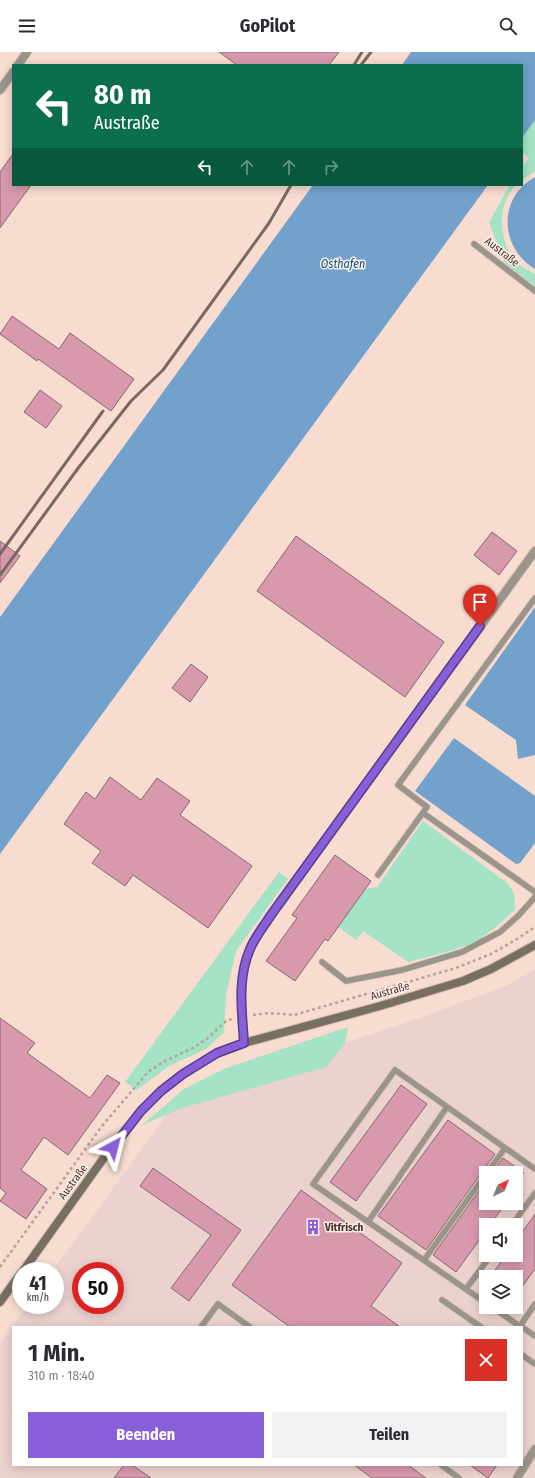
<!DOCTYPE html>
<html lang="de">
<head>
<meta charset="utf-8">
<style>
  body { margin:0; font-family:"Fira Sans Condensed",sans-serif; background:#f2f2f3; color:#2b2b33; height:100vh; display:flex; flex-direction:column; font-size:15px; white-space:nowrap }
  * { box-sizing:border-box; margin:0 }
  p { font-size:13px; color:#7c7c81 }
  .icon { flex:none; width:22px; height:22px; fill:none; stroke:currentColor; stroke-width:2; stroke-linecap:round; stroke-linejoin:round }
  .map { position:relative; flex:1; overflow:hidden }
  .details { position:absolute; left:12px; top:1274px; width:511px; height:140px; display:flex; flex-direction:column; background:#fff; border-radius:0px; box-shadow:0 2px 10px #0003 }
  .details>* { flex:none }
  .banner { position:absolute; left:12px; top:12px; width:511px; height:122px; border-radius:0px; box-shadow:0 2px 10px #0003; background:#0b6e4f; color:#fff; overflow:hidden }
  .needle { width:26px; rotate:43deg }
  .tools { position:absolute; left:479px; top:1114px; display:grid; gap:8px }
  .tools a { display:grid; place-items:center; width:44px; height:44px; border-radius:0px; background:#fff; box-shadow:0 2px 10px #0003; font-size:20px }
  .speed { position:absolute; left:12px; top:1210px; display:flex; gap:8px; font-size:20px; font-weight:700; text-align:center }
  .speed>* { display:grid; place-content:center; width:52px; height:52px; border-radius:50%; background:#fff; box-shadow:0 2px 10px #0003; line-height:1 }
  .speed small { font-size:10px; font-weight:400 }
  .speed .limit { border:6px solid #d22; background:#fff; color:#111 }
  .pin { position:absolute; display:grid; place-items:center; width:34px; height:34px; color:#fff; margin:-41px -17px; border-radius:50% 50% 50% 0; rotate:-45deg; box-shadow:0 0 4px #0007 }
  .pin .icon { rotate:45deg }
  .me { position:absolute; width:44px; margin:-22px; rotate:38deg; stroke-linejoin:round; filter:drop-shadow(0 0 3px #0008) }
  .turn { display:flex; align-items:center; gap:14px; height:84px; padding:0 16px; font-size:18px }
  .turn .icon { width:52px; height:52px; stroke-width:2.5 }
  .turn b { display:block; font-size:28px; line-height:34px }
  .lanes { display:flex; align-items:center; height:38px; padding:0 16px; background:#0003; justify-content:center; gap:20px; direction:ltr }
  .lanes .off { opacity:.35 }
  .round { display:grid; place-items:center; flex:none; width:42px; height:42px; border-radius:0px; background:#f2f2f3 }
  .headline { display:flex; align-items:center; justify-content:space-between; height:68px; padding:0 16px }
  h1 { font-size:24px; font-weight:700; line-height:30px }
  .cta { display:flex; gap:8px; margin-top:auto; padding:8px 16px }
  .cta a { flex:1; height:46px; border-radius:0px; background:#895fd9; color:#fff; font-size:16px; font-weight:700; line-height:46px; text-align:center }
  .cta a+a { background:#f2f2f3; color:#2b2b33 }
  header { display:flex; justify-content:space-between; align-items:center; height:52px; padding:0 16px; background:#fff; font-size:18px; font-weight:700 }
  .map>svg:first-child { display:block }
</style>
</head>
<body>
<header><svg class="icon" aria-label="menu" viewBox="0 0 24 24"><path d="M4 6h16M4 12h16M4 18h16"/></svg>GoPilot<svg class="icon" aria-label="search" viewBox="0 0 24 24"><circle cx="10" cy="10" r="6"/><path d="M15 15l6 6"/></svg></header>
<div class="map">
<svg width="535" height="1426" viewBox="0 0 535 1426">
  <rect width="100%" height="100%" fill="#f8dcd0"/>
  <path fill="#ecd2cf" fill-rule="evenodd" d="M 535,917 L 535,1426 L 0,1426 L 0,1292 L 28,1253 L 55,1253 L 55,1219 L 53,1219 L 167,1062 L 198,1040 L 419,966 L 508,933 ZM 486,1121 L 516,1121 L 516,1151 L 486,1151 ZM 486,1173 L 516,1173 L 516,1203 L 486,1203 ZM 81,1219 L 115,1219 L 115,1253 L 81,1253 ZM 486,1225 L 516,1225 L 516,1255 L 486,1255 ZM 13,1275 L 522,1275 L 522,1413 L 13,1413 Z"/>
  <path fill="#a5e3c6" d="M 535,68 L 535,119 L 522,128 L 522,115 L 529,106 L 522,100 L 522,86 Z
    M 510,133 L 516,133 C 497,152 499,184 512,206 C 517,213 528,218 535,222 L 535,235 L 504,210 L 489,170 Z
    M 423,769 L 506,830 C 514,838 516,846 515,858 C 499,872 483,888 462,895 C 445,901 426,905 408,910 L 363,879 L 356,888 L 338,875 L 365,837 L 377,835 Z
    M 279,820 L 288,827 L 236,899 L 226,943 L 224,980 L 206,997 L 169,1014 L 137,1038 L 125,1030 Z
    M 348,975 L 345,991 L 326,1015 L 182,1056 L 142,1073 L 184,1037 L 226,1016 Z"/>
  <path fill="#72a1cb" d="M 411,0 L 535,0 L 535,68 L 522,86 L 522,13 L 402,13 Z
    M 535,125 L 535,217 C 500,196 497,146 535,125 Z
    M 313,133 L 488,133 L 0,802 L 0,565 Z
    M 535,555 L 535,703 L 518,707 L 516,688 L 465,653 Z
    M 454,686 L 535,744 L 535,791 L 520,811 L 516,812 L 415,739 Z"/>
  <path fill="#d899ac" stroke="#836970" d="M 219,0 L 339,0 L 329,13 L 237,13 Z
    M 13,102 L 13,133 L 31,133 L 0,176 L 0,120 Z
    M 12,264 L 59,297 L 70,281 L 134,327 L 111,359 L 38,307 L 37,309 L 0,282 Z
    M 40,338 L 62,354 L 46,376 L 24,360 Z
    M 492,480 L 517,499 L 499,523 L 474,503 Z
    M 296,484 L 444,590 L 405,645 L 257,539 Z
    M 0,489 L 20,504 L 0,531 Z
    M 191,612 L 208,625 L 190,650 L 172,636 Z
    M 110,725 L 141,748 L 157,726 L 190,749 L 180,763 L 252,814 L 208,876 L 133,823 L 125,834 L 92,811 L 101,799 L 64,772 L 86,740 L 95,747 Z
    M 335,803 L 371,829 L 328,889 L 325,887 L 295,929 L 266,909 L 297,866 L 292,863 Z
    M 0,966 L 35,991 L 27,1001 L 90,1046 L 107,1023 L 120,1031 L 68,1103 L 44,1085 L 21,1118 L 47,1137 L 26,1167 L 0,1149 L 6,1141 L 0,1136 Z
    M 401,1033 L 427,1052 L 356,1149 L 330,1130 Z
    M 448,1068 L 495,1102 L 426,1198 L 378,1164 Z
    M 503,1106 L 524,1121 L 492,1121 Z
    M 153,1116 L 241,1178 L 189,1249 L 171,1236 L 211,1183 L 140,1134 Z
    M 486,1129 L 486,1151 L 506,1151 L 490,1173 L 486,1173 L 486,1179 L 456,1220 L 433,1203 Z
    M 301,1138 L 402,1211 L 371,1254 L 400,1275 L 290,1275 L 232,1233 Z
    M 535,1162 L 535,1217 L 516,1243 L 516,1225 L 490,1225 L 506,1203 L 516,1203 L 516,1189 Z
    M 124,1413 L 132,1413 L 151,1426 L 114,1426 Z
    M 354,1413 L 408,1413 L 426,1426 L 372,1426 Z
    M 470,1413 L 497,1413 L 488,1426 Z"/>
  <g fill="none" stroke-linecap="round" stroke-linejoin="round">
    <defs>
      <path id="lane" d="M 474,192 L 535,239
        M 423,761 L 535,840
        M 378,823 L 427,755 L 398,733 L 535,546
        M 322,910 L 346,929 L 402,918 L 462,900 L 500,880 L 518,864 L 535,845
        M 487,1121 L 505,1096
        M 368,1170 L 447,1055
        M 512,1173 L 535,1141
        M 424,1208 L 486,1122
        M 466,1237 L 491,1203
        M 442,1248 L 481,1275
        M 486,1251 L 313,1132 L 395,1018 L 535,1117
        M 492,1255 L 521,1275
        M 520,1274 L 535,1252
        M 201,1275 L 218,1252 L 250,1275
        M 522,1275 L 535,1284
        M 522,1303 L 535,1312
        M 441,1413 L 459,1426"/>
      <path id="street" d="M 18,13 L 27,0
        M 0,38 L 13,20
        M 244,991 C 242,959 237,927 250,897 C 255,885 264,874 271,863 L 535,499
        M 517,1426 L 535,1397"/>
      <path id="secondary" d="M 23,1219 L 103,1107 L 141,1059 L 161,1039 L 183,1022 L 217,1001 L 244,991 L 380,954 L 463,929 L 491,917 L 535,893
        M 0,1250 L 21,1221"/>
    </defs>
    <use href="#lane" stroke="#d3bbb0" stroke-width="7"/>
    <use href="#street" stroke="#d3bbb0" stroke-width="10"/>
    <use href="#secondary" stroke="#d3bbb0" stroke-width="10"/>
    <path stroke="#b8a299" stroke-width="2.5" stroke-dasharray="3 3" stroke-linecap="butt" d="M 253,963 L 269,961 L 294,963 L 456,916 L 491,902 L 517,887 L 535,875
      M 0,1215 L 102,1074 L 148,1020 L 163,1010 L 193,996 L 208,986 L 226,969 L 232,967"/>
    <use href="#lane" stroke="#9a958b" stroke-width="5.5"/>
    <use href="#street" stroke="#9a958b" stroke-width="8"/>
    <use href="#secondary" stroke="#777062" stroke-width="8"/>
    <path stroke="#796962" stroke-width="3" d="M 354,13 L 362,0
      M 361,13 L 371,0
      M 0,502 L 103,359
      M 0,523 L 79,415 L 131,349 L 163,318 L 269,171 L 291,133"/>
  </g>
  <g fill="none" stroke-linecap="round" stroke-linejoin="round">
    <defs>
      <path id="route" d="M 113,1095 L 141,1059 L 161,1039 L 183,1022 L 217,1001 L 244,991 C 242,959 237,927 250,897 C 255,885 264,874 271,863 L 480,574"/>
    </defs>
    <use href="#route" stroke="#593e8d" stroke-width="10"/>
    <use href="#route" stroke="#895fd9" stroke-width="7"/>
  </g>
  <defs>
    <symbol id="building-bare" viewBox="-9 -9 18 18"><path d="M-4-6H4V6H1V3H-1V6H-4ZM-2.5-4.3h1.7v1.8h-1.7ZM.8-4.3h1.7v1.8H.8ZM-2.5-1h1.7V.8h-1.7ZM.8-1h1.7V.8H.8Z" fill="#895fd9" stroke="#fdece5" stroke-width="2.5" paint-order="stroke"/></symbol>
  </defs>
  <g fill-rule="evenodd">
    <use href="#building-bare" x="302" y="1164" width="22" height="22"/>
  </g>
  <g text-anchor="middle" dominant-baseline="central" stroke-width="3" stroke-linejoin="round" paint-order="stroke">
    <g font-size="11" fill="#413632" stroke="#fdece5">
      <text transform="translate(502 200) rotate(38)">Austraße</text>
      <text transform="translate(390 939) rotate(-16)">Austraße</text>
      <text transform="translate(73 1130) rotate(-54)">Austraße</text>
    </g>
    <g font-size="11" font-weight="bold" fill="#413632" stroke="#fdece5" text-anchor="start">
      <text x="325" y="1175">Vitfrisch</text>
    </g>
    <g font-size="12" font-style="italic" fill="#05578b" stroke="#fdece5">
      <text x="343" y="212">Osthafen</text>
    </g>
  </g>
</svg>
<div class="tools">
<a><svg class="needle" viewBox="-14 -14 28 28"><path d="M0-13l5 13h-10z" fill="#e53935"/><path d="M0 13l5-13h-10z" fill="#7c7c81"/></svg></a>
<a><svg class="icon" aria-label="sound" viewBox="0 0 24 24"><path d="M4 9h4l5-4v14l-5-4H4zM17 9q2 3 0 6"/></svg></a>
<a><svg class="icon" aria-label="layers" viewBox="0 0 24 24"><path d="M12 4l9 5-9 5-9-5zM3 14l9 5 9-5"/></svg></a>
</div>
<div class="speed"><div>41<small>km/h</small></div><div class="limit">50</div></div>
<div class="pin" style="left:480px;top:574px;background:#d93025"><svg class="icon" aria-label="arrive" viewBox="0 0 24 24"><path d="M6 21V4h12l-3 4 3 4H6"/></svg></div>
<svg class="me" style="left:113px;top:1095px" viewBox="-20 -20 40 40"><path d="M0-17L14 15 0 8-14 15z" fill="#895fd9" stroke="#fff" stroke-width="4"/></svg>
<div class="banner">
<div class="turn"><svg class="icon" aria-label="left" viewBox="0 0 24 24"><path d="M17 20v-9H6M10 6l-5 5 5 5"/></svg><div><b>80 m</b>Austraße</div></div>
<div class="lanes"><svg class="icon" aria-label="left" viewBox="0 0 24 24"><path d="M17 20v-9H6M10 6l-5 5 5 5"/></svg><svg class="icon off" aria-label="ahead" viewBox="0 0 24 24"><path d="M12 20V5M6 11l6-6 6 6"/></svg><svg class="icon off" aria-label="ahead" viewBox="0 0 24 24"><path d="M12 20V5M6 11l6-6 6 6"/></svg><svg class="icon off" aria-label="right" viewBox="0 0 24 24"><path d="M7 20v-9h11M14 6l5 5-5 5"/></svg></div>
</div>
<section class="details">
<div class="headline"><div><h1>1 Min.</h1><p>310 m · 18:40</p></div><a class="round" style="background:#d93025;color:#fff"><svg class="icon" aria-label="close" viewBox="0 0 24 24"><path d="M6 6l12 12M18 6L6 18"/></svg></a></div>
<div class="cta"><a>Beenden</a><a>Teilen</a></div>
</section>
</div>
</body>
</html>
